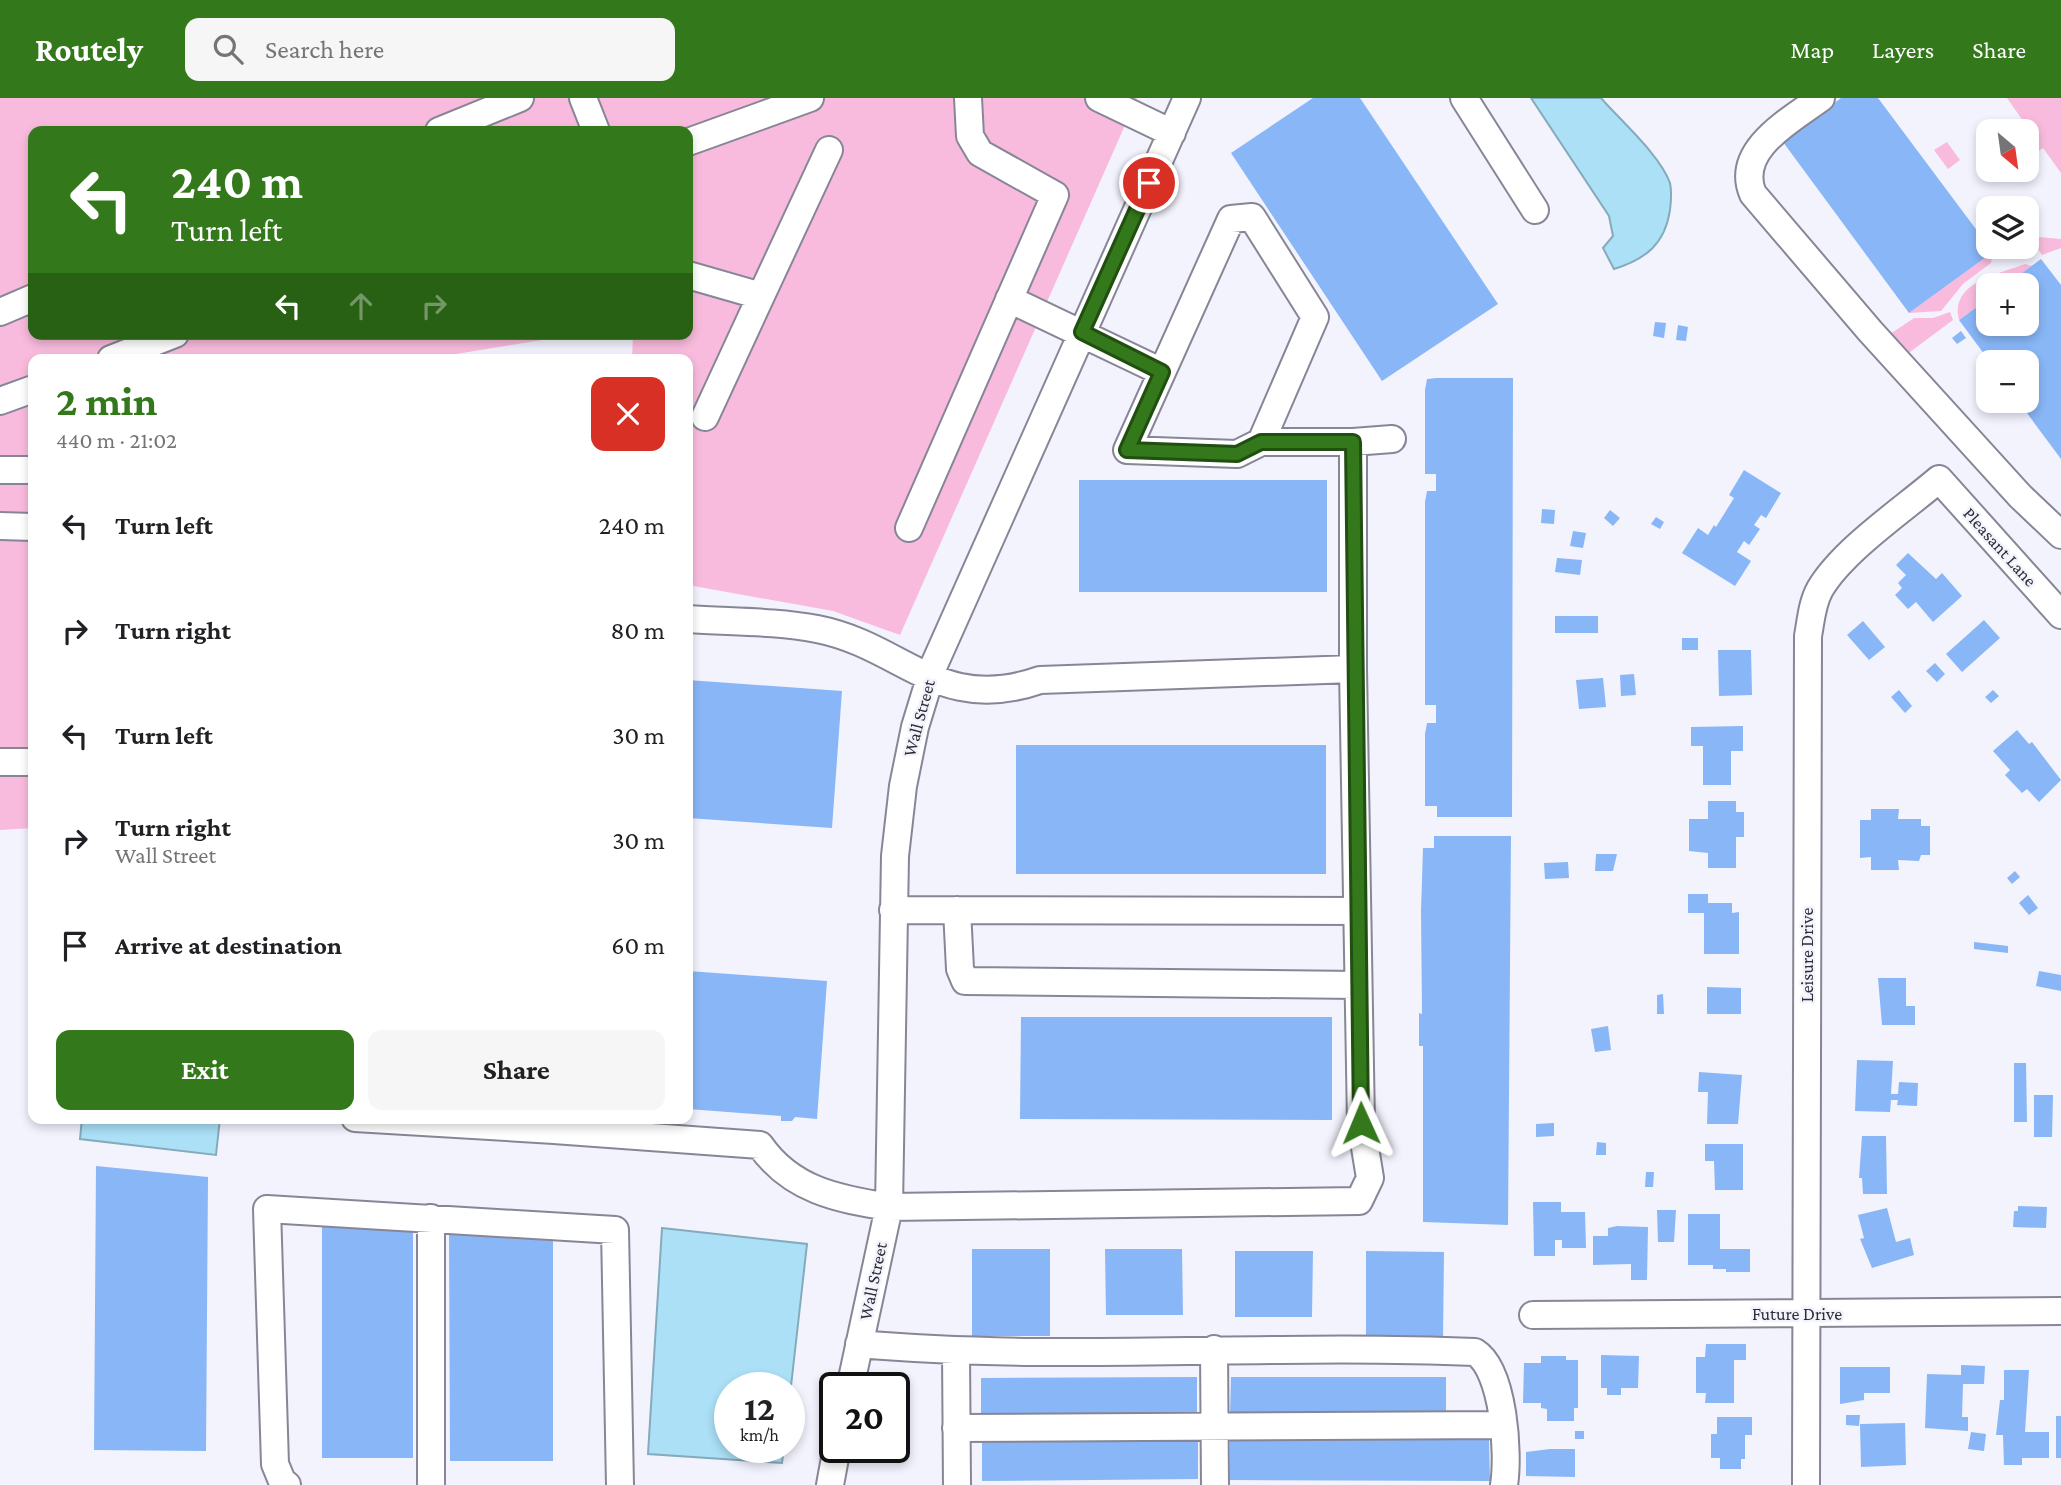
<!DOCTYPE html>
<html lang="en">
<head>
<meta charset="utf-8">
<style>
  body { margin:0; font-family:"Crimson Pro",serif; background:#f6f6f6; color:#202124; height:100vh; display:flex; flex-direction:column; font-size:26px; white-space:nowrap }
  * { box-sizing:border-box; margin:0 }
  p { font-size:23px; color:#757577 }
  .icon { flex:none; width:38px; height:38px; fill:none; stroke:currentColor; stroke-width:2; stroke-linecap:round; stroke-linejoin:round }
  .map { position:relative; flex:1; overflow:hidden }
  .panel { position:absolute; left:28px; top:256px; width:665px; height:770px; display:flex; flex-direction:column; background:#fff; border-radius:14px; box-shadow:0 4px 10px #0003 }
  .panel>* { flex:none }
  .top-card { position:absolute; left:28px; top:28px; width:665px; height:214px; border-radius:14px; box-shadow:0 4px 10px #0003; background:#33781a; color:#fff; overflow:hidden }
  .needle { width:46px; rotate:151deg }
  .fabs { position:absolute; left:1976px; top:21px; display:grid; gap:14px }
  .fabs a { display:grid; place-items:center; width:63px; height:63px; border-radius:14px; background:#fff; box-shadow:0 4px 10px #0003; font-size:35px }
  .speed { position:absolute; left:714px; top:1274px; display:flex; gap:14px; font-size:35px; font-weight:700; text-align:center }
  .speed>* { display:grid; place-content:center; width:91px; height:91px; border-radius:50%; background:#fff; box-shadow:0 4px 10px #0003; line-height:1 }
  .speed small { font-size:18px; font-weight:400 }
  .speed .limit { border:4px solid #111; border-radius:10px; background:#fff; color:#111 }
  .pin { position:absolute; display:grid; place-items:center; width:60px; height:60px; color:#fff; margin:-30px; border:4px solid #fff; border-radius:50%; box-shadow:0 2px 7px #0007 }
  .me { position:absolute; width:77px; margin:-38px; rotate:359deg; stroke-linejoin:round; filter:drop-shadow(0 0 5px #0008) }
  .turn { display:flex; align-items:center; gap:24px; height:147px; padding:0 28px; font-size:32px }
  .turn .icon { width:91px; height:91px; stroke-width:2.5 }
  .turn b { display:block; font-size:49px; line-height:60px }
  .lanes { display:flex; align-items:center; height:66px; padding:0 28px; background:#0003; justify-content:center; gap:35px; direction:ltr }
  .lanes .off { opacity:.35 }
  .round { display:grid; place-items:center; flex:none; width:74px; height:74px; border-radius:14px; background:#f6f6f6 }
  .headline { display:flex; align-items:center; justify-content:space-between; height:119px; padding:0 28px }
  h1 { font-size:42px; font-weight:700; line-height:52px; color:#33781a }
  .primary-button { display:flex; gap:14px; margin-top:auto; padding:14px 28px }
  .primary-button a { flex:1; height:80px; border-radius:14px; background:#33781a; color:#fff; font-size:28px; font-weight:700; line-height:80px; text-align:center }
  .primary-button a+a { background:#f6f6f6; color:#202124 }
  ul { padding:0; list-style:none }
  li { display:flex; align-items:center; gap:21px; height:105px; padding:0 28px }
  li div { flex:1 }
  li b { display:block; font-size:26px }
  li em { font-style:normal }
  header { display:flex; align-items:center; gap:42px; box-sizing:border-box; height:98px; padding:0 35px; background:#33781a; color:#fff }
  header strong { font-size:33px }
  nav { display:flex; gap:38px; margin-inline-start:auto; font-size:24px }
  .search { width:490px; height:63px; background:#f6f6f6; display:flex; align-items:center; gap:18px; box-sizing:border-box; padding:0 24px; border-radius:14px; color:#757577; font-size:26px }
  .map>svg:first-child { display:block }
</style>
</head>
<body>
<header>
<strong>Routely</strong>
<div class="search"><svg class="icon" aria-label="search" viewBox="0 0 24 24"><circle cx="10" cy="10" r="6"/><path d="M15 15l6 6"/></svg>Search here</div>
<nav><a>Map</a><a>Layers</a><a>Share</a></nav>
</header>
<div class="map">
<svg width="2061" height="1387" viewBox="0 0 2061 1387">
  <rect width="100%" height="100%" fill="#f3f3fe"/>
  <path fill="#f9bbdd" d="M 0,0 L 1137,0 L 900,537 L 833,513 L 688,487 L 688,261 L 632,261 L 633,236 L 688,236 L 688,33 L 33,33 L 33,236 L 579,236 L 425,261 L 33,261 L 33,730 L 0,732 Z
    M 2007,0 L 2061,0 L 2061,75 L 2043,50 L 2032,58 L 2027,57 L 2027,46 L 2035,40 Z
    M 1947,44 L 1960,62 L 1948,71 L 1934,52 Z
    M 2039,139 L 2061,141 L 2061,150 L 2042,157 L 2035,147 Z
    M 1993,154 L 1991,165 L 1963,186 L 1941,213 L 1909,215 Z
    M 2025,166 L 2032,168 L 2006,187 L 1988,187 L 1988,201 L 1959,222 C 1949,184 2000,176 2025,166 Z
    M 1950,214 L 1953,222 L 1906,257 L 1890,236 L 1914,220 L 1933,220 Z"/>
  <path fill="#abe0f7" stroke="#85aabc" stroke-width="2" d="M 1531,0 L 1601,0 C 1621,23 1660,57 1670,85 C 1672,94 1671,104 1670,112 C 1665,146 1646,161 1614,171 L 1603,150 L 1613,138 L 1609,118 Z
    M 82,1020 L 220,1020 L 216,1057 L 80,1041 Z
    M 662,1130 L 807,1146 L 789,1306 L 789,1290 L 730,1290 L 730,1349 L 784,1349 L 782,1365 L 648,1356 Z"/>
  <path fill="#88b6f6" d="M 1313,0 L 1360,0 L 1498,206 L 1382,283 L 1231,55 Z
    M 1841,0 L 1878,0 L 1993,154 L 1909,215 L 1783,44 Z
    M 2041,161 L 2061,187 L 2061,361 L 2018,303 L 2026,303 L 2026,264 L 1990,264 L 1959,222 L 1988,201 L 1988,226 L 2026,226 L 2026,187 L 2006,187 Z
    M 1655,224 L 1666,225 L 1664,240 L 1653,238 Z
    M 1678,227 L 1688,229 L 1686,243 L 1676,242 Z
    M 1961,233 L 1966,240 L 1957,246 L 1952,240 Z
    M 1437,280 L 1513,280 L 1512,719 L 1437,719 L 1437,708 L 1425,708 L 1425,636 L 1427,625 L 1436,625 L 1436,607 L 1425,607 L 1425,404 L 1427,393 L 1436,393 L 1436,376 L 1425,376 L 1425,292 L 1427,281 Z
    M 1744,372 L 1781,395 L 1766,420 L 1761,417 L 1754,427 L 1760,431 L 1749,447 L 1744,443 L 1737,454 L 1751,463 L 1735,488 L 1682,455 L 1698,430 L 1708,437 L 1714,427 L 1716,429 L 1734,400 L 1729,397 Z
    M 1079,382 L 1327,382 L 1327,494 L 1079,494 Z
    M 1542,411 L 1555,412 L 1554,426 L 1541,425 Z
    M 1610,412 L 1620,420 L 1613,428 L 1604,420 Z
    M 1656,419 L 1664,424 L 1660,431 L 1651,426 Z
    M 1573,433 L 1586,435 L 1583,450 L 1570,448 Z
    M 1908,455 L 1936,481 L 1942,475 L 1962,498 L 1933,524 L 1916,504 L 1908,511 L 1895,497 L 1902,490 L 1898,485 L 1906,477 L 1896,467 Z
    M 1557,460 L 1582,462 L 1580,477 L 1555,474 Z
    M 1555,518 L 1598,518 L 1598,535 L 1555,535 Z
    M 1984,522 L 2000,540 L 1962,574 L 1946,556 Z
    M 1863,523 L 1885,549 L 1869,562 L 1847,537 Z
    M 1682,540 L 1698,540 L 1698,552 L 1682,552 Z
    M 1718,552 L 1751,552 L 1752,597 L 1719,598 Z
    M 1935,565 L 1945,576 L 1937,584 L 1926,573 Z
    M 1634,576 L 1636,597 L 1621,598 L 1620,577 Z
    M 1603,580 L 1606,609 L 1579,611 L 1576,582 Z
    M 688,582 L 842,593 L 832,730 L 688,720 Z
    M 1899,592 L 1912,608 L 1905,615 L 1891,599 Z
    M 1993,592 L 1999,598 L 1991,605 L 1985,599 Z
    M 1743,628 L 1743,653 L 1731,653 L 1731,687 L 1703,687 L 1703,648 L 1691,648 L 1691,629 Z
    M 2017,632 L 2029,646 L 2032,644 L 2061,682 L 2039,704 L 2027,691 L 2022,695 L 2005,677 L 2010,672 L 1993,653 Z
    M 1016,647 L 1326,647 L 1326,776 L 1016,776 Z
    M 1708,703 L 1736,703 L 1736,714 L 1744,714 L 1744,739 L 1736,739 L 1736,770 L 1708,770 L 1708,755 L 1689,753 L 1689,721 L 1708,721 Z
    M 1871,711 L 1899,711 L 1898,721 L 1921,721 L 1921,728 L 1930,728 L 1930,757 L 1921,757 L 1919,763 L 1898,762 L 1899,772 L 1871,772 L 1871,759 L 1860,760 L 1860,722 L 1871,722 Z
    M 1434,738 L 1511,738 L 1508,1127 L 1423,1124 L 1423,948 L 1419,948 L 1419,915 L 1422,916 L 1421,813 L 1423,750 L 1434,750 Z
    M 1596,756 L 1617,756 L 1613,773 L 1595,773 Z
    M 1568,764 L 1569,780 L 1545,781 L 1544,765 Z
    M 2015,773 L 2020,779 L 2012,786 L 2007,780 Z
    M 1688,796 L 1708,796 L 1708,805 L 1732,805 L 1732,815 L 1739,814 L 1739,856 L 1704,856 L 1704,815 L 1688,815 Z
    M 2028,797 L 2038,810 L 2029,817 L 2019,805 Z
    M 1974,844 L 2008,848 L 2008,855 L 1974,851 Z
    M 688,873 L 827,883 L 817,1021 L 795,1019 L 792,1023 L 781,1023 L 781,1018 L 688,1011 Z
    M 2039,873 L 2061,877 L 2061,893 L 2036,888 Z
    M 1878,880 L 1906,880 L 1906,908 L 1915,908 L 1915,927 L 1882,927 Z
    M 1707,889 L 1741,890 L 1741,916 L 1707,916 Z
    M 1663,896 L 1664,916 L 1657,916 L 1657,897 Z
    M 1021,919 L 1332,919 L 1332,1022 L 1020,1021 Z
    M 1608,928 L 1611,952 L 1595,954 L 1591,931 Z
    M 1857,962 L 1893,963 L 1891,996 L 1898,996 L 1899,984 L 1918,985 L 1917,1008 L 1897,1007 L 1898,1002 L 1891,1002 L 1890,1014 L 1855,1013 Z
    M 2014,965 L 2026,965 L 2027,1024 L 2014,1024 Z
    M 1699,974 L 1742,977 L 1738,1026 L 1707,1026 L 1708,994 L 1698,994 Z
    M 2034,997 L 2053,997 L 2052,1039 L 2034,1039 Z
    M 1554,1025 L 1554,1038 L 1536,1039 L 1536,1026 Z
    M 1862,1038 L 1886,1038 L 1887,1096 L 1863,1096 L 1862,1080 L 1859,1080 Z
    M 1597,1044 L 1606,1045 L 1606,1057 L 1596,1057 Z
    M 1705,1046 L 1743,1046 L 1743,1092 L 1715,1092 L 1714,1063 L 1705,1063 Z
    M 96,1068 L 208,1079 L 206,1353 L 94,1352 Z
    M 1646,1074 L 1654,1074 L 1653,1089 L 1645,1089 Z
    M 1533,1104 L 1561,1104 L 1561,1114 L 1585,1114 L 1586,1150 L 1562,1150 L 1562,1142 L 1555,1142 L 1555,1158 L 1534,1158 Z
    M 2018,1108 L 2047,1109 L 2046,1130 L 2013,1129 L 2014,1113 L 2018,1113 Z
    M 1887,1110 L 1896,1144 L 1910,1140 L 1914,1157 L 1872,1170 L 1860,1141 L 1864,1140 L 1858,1117 Z
    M 1657,1112 L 1676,1112 L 1674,1144 L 1658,1144 Z
    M 1688,1116 L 1720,1116 L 1720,1151 L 1750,1151 L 1750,1174 L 1726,1174 L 1726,1171 L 1713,1171 L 1713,1167 L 1688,1167 Z
    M 322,1121 L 413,1129 L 413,1360 L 322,1360 Z
    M 1617,1128 L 1648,1129 L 1647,1182 L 1631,1182 L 1631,1166 L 1593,1167 L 1593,1138 L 1608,1138 L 1608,1130 Z
    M 449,1133 L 553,1143 L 553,1363 L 450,1363 Z
    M 972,1151 L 1050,1151 L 1050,1238 L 972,1238 Z
    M 1105,1151 L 1182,1151 L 1183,1217 L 1106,1217 Z
    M 1235,1153 L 1313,1153 L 1312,1219 L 1235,1219 Z
    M 1366,1153 L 1444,1154 L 1443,1241 L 1366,1241 Z
    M 1706,1246 L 1746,1246 L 1746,1262 L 1734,1262 L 1734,1305 L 1705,1305 L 1706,1295 L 1696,1295 L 1696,1259 L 1705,1259 Z
    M 1601,1257 L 1639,1258 L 1638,1290 L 1621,1290 L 1621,1297 L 1607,1297 L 1607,1290 L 1601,1290 Z
    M 1541,1258 L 1566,1258 L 1566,1262 L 1578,1262 L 1578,1310 L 1574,1310 L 1574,1323 L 1547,1323 L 1547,1311 L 1541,1310 L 1541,1305 L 1523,1305 L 1524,1265 L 1541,1265 Z
    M 1961,1267 L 1985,1268 L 1984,1286 L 1963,1286 L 1962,1319 L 1968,1319 L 1968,1333 L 1925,1330 L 1927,1276 L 1961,1277 Z
    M 1840,1269 L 1890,1269 L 1890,1295 L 1864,1295 L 1864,1302 L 1840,1306 Z
    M 2004,1272 L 2029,1272 L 2025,1334 L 2049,1334 L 2049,1360 L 2022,1360 L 2022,1367 L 2004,1367 L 2003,1337 L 1996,1337 L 2000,1302 L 2004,1302 Z
    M 1197,1279 L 1197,1317 L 981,1319 L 981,1280 Z
    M 1231,1279 L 1446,1279 L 1446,1318 L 1230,1317 Z
    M 1846,1317 L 1860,1317 L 1859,1328 L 1846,1327 Z
    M 2056,1318 L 2061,1318 L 2061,1360 L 2056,1360 Z
    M 1717,1319 L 1752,1319 L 1752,1337 L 1745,1337 L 1745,1361 L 1741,1361 L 1741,1371 L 1720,1371 L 1720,1360 L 1711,1360 L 1711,1336 L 1717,1336 Z
    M 1905,1325 L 1906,1367 L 1861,1369 L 1860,1326 Z
    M 1575,1333 L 1584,1333 L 1584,1341 L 1575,1341 Z
    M 1971,1334 L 1986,1336 L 1984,1353 L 1968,1351 Z
    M 1230,1341 L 1489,1342 L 1490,1383 L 1230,1382 Z
    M 1198,1342 L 1198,1381 L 982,1383 L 982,1344 Z
    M 1550,1351 L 1575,1351 L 1575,1379 L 1526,1378 L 1526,1354 Z"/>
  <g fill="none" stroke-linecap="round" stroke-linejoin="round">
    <defs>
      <path id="minor" d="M 583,0 L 596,33
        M 1099,0 L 1172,35
        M 1464,0 L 1535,112
        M 1821,0 C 1791,22 1734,52 1753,96 L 1870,233 L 2020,398 L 2061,437
        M 439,33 L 520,0
        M 688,44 L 810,0
        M 688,177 L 761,198 L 829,52
        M 1009,201 L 1162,274
        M 0,214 L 33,200
        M 111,261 L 175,236
        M 0,303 L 33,291
        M 705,319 L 761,198
        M 1261,344 L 1315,219 L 1252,119 L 1231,121 L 1127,352 L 1237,356 L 1261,344 L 1353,344 L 1353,571
        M 1353,344 L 1392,341
        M 0,372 L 33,372
        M 0,428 L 33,429
        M 909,430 L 1055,97 L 980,55 L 970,38 L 968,0
        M 0,664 L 33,664
        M 893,812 L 1357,813
        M 957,812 L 960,871 L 965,883 L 1358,887
        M 355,1020 L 554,1032
        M 554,1020 L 554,1032 L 760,1047 C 791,1092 838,1101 889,1109 L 1359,1103 L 1370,1080 L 1361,1025 L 1353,571 L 1040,582 C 939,617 904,548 817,531 C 775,523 730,524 688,521
        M 431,1120 L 431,1387
        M 1533,1217 L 2061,1213
        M 859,1246 C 1063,1264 1270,1245 1475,1254 C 1504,1272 1509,1356 1504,1387
        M 1214,1251 L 1215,1387
        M 956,1254 L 957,1387
        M 850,1290 L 889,1109 L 895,758 L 903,688 L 915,629 L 934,567 L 1187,0
        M 956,1330 L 1503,1327
        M 287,1387 L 282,1383 L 275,1366 L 267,1111 L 615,1132 L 620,1387
        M 830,1387 L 837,1349
        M 1806,1387 L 1808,538 C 1811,522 1812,505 1820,491 C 1843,452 1904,411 1939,381 L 2061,517"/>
    </defs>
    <use href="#minor" stroke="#868696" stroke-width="30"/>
    <use href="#minor" stroke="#fff" stroke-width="26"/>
  </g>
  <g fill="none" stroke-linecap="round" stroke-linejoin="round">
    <defs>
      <path id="route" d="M 1149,85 L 1082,234 L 1162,274 L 1127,352 L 1237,356 L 1261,344 L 1353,344 L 1361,1025"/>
    </defs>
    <use href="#route" stroke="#214e11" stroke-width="18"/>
    <use href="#route" stroke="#33781a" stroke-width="12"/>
  </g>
  <g text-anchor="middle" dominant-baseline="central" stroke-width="5" stroke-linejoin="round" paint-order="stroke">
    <g font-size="18" fill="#2d2d34" stroke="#f3f3fe">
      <text transform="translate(2000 449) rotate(48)">Pleasant Lane</text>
      <text transform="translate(919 620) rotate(-75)">Wall Street</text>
      <text transform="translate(1807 857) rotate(-90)">Leisure Drive</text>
      <text transform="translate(873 1183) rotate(-78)">Wall Street</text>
      <text x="1797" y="1216">Future Drive</text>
    </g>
  </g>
</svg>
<div class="fabs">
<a><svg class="needle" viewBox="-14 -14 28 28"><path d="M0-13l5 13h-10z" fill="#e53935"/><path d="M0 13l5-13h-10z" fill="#757577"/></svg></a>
<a><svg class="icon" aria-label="layers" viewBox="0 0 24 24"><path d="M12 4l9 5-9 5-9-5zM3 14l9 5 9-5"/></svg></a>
<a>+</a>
<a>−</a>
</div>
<div class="speed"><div>12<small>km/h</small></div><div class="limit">20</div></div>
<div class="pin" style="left:1149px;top:85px;background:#d93025"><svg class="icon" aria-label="arrive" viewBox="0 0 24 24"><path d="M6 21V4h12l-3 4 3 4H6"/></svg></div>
<svg class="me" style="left:1361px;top:1025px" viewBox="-20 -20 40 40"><path d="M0-17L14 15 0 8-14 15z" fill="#33781a" stroke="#fff" stroke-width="4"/></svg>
<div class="top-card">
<div class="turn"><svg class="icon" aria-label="left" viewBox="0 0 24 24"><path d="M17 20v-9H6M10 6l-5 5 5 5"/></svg><div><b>240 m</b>Turn left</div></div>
<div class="lanes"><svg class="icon" aria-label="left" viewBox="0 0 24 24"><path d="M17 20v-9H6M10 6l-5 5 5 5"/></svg><svg class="icon off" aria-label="ahead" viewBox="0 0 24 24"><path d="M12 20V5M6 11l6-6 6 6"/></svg><svg class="icon off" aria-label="right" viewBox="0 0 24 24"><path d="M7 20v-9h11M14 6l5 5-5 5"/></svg></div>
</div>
<section class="panel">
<div class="headline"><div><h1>2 min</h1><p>440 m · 21:02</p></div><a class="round" style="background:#d93025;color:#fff"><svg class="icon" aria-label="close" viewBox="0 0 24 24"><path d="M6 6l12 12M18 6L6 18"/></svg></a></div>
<ul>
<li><svg class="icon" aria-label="left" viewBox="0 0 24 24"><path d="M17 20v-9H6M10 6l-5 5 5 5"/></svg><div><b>Turn left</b></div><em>240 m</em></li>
<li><svg class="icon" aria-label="right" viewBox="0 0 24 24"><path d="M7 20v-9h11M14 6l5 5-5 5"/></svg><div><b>Turn right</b></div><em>80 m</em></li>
<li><svg class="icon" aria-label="left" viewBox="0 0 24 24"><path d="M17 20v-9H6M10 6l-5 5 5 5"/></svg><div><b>Turn left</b></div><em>30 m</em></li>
<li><svg class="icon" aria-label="right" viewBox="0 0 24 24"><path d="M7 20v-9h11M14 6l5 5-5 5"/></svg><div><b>Turn right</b><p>Wall Street</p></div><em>30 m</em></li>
<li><svg class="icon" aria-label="arrive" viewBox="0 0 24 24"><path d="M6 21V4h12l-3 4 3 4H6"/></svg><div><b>Arrive at destination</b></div><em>60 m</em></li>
</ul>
<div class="primary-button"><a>Exit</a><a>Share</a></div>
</section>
</div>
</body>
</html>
